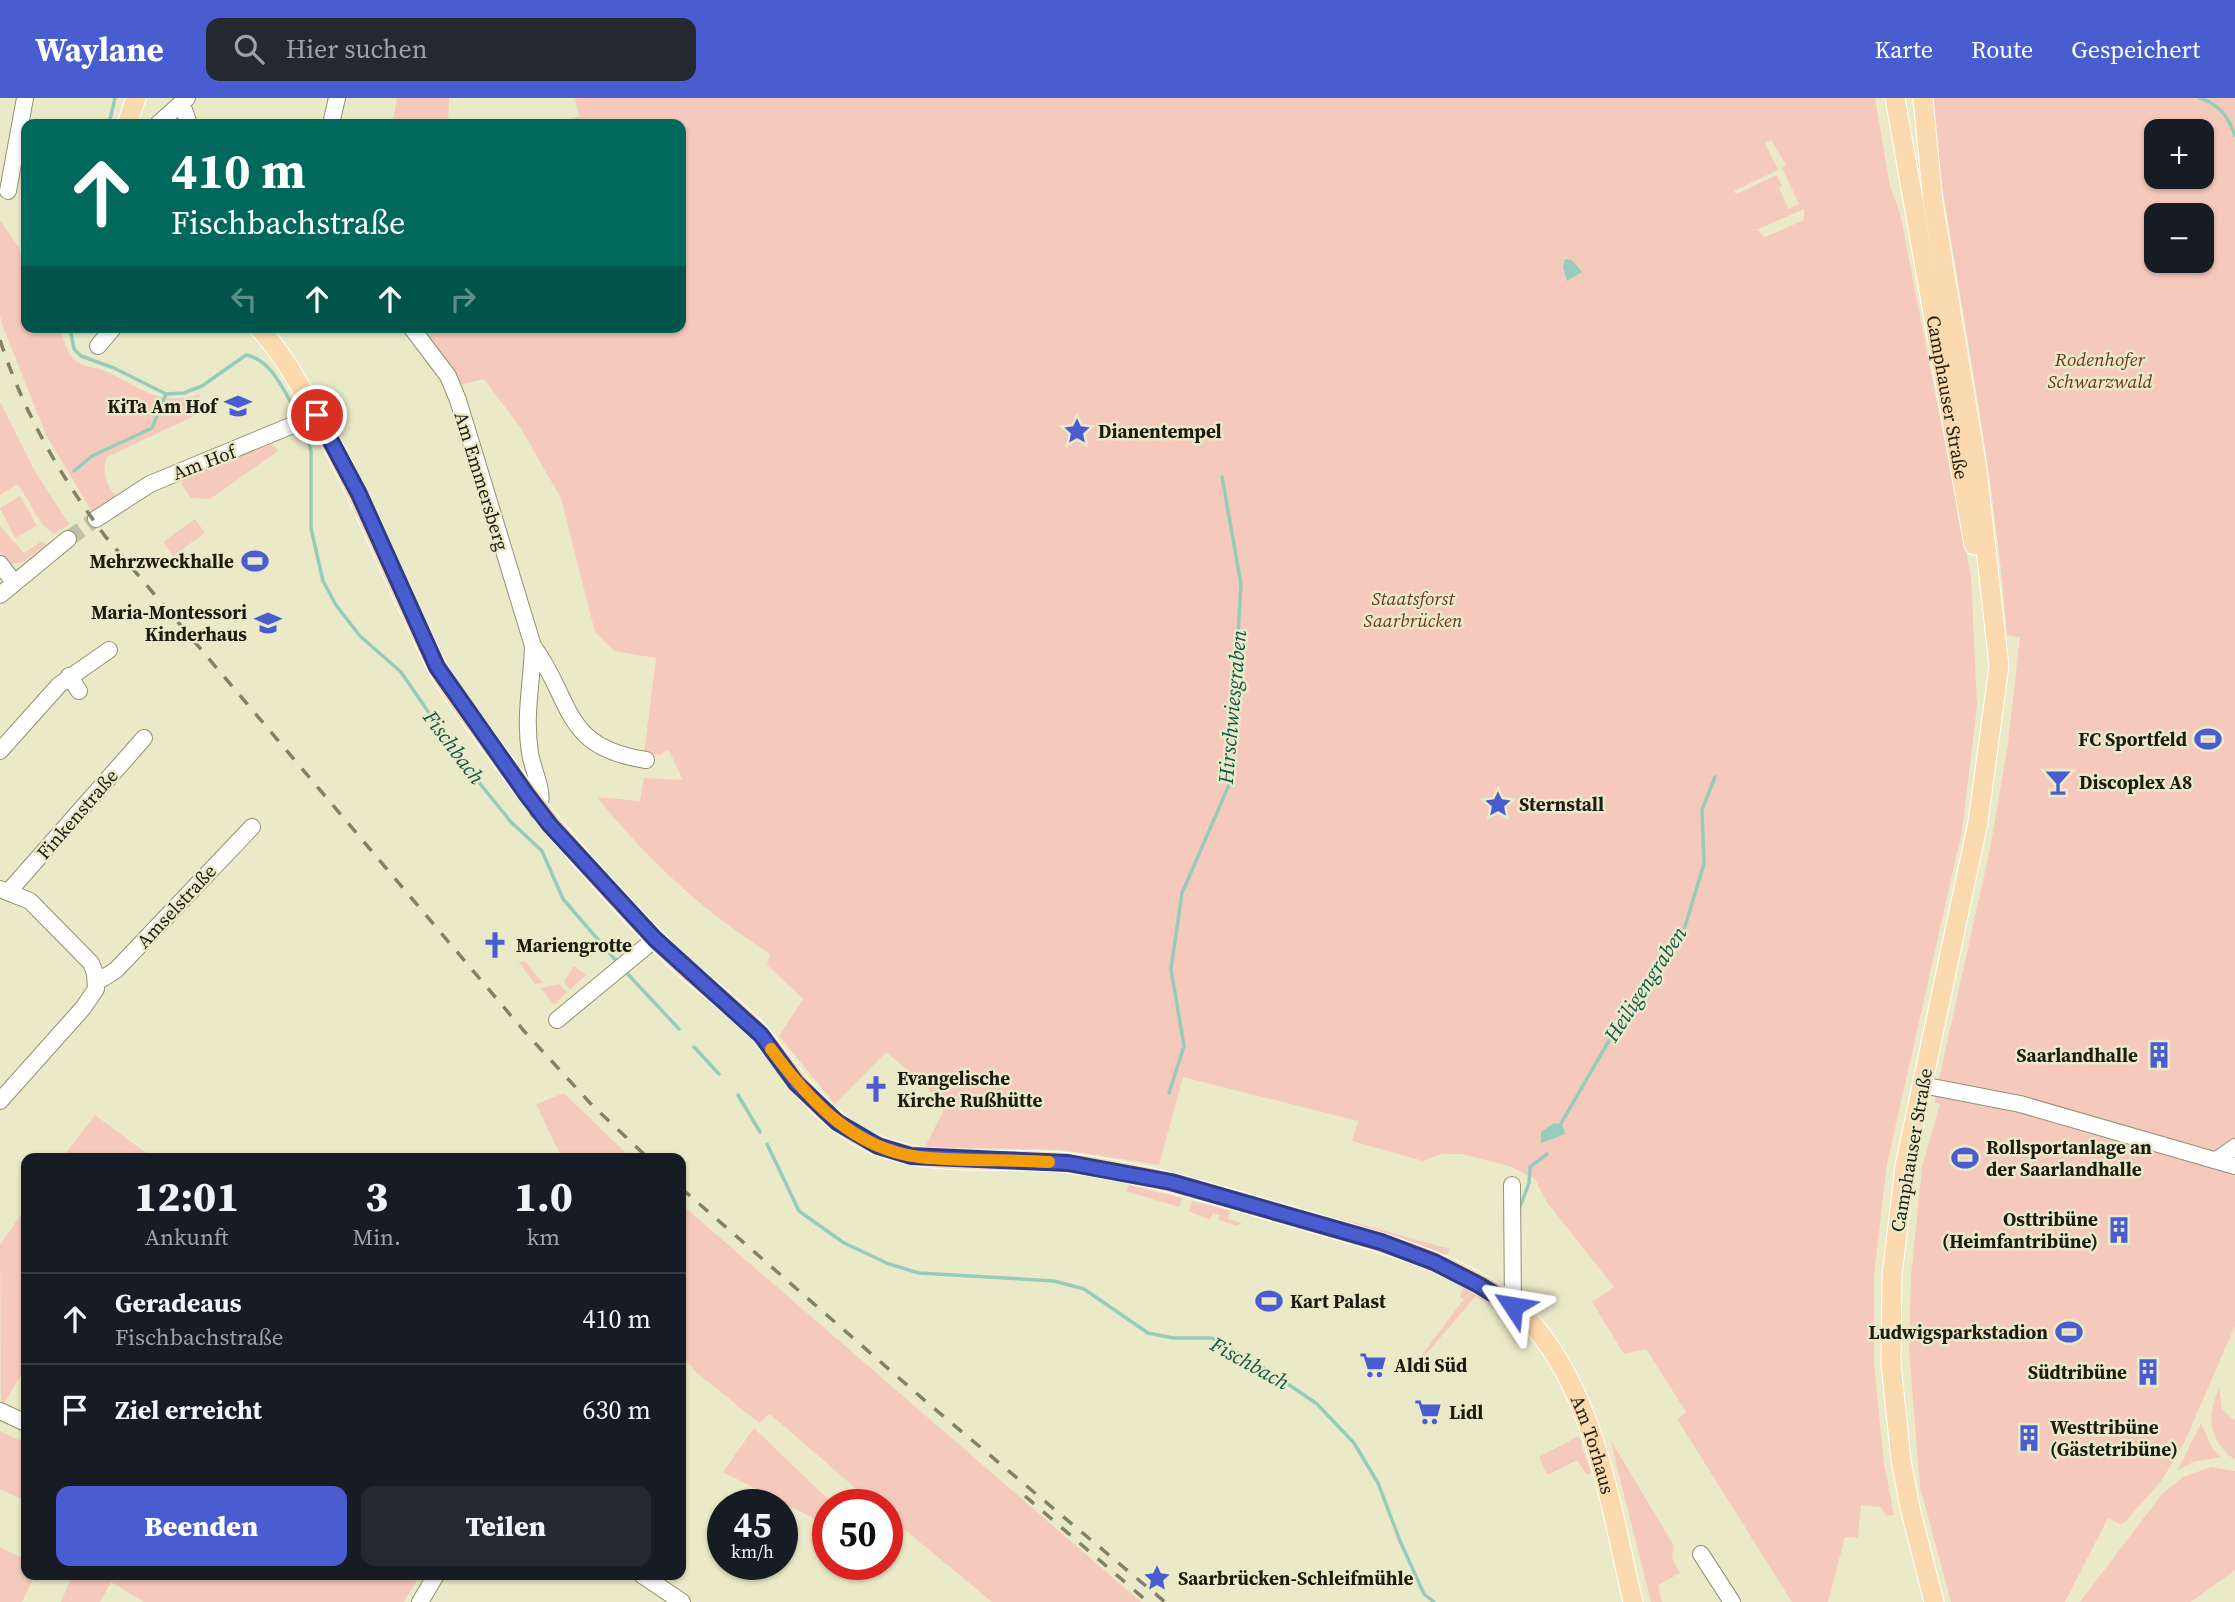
<!DOCTYPE html>
<html lang="de">
<head>
<meta charset="utf-8">
<style>
  body { margin:0; font-family:"Source Serif 4",serif; background:#242831; color:#f1f3f6; height:100vh; display:flex; flex-direction:column; font-size:26px; white-space:nowrap }
  * { box-sizing:border-box; margin:0 }
  p { font-size:23px; color:#9ea1a6 }
  .icon { flex:none; width:38px; height:38px; fill:none; stroke:currentColor; stroke-width:2; stroke-linecap:round; stroke-linejoin:round }
  .map { position:relative; flex:1; overflow:hidden }
  .sheet { position:absolute; left:21px; top:1055px; width:665px; height:427px; display:flex; flex-direction:column; background:#171b24; border-radius:14px; box-shadow:0 2px 5px #0004 }
  .sheet>* { flex:none }
  .guide { position:absolute; left:21px; top:21px; width:665px; height:214px; border-radius:14px; box-shadow:0 2px 5px #0004; background:#00695c; color:#fff; overflow:hidden }
  .controls { position:absolute; left:2144px; top:21px; display:grid; gap:14px }
  .controls a { display:grid; place-items:center; width:70px; height:70px; border-radius:14px; background:#171b24; box-shadow:0 2px 5px #0004; font-size:35px }
  .speed { position:absolute; left:707px; top:1391px; display:flex; gap:14px; font-size:35px; font-weight:700; text-align:center }
  .speed>* { display:grid; place-content:center; width:91px; height:91px; border-radius:50%; background:#171b24; box-shadow:0 2px 5px #0004; line-height:1 }
  .speed small { font-size:18px; font-weight:400 }
  .speed .limit { border:10px solid #d22; background:#fff; color:#111 }
  .pin { position:absolute; display:grid; place-items:center; width:60px; height:60px; color:#fff; margin:-30px; border:4px solid #fff; border-radius:50%; box-shadow:0 2px 7px #0007 }
  .me { position:absolute; width:77px; margin:-38px; rotate:303deg; stroke-linejoin:round; filter:drop-shadow(0 0 5px #0008) }
  .turn { display:flex; align-items:center; gap:24px; height:147px; padding:0 35px; font-size:32px }
  .turn .icon { width:91px; height:91px; stroke-width:2.5 }
  .turn b { display:block; font-size:49px; line-height:60px }
  .lanes { display:flex; align-items:center; height:66px; padding:0 35px; background:#0003; justify-content:center; gap:35px; direction:ltr }
  .lanes .off { opacity:.35 }
  .eta { display:flex; justify-content:space-evenly; align-items:center; height:119px; text-align:center }
  .eta b { font-size:42px; font-weight:800; line-height:49px }
  .button { display:flex; gap:14px; margin-top:auto; padding:14px 35px }
  .button a { flex:1; height:80px; border-radius:14px; background:#495dd1; color:#fff; font-size:28px; font-weight:800; line-height:80px; text-align:center }
  .button a+a { background:#242831; color:#f1f3f6 }
  ul { padding:0; list-style:none }
  li { display:flex; align-items:center; gap:21px; height:91px; padding:0 35px; border-top:2px solid #363941 }
  li div { flex:1 }
  li b { display:block; font-size:26px }
  li em { font-style:normal }
  header { display:flex; align-items:center; gap:42px; box-sizing:border-box; height:98px; padding:0 35px; background:#495dd1; color:#fff }
  header strong { font-size:33px }
  nav { display:flex; gap:38px; margin-inline-start:auto; font-size:24px }
  .search { width:490px; height:63px; background:#242831; display:flex; align-items:center; gap:18px; box-sizing:border-box; padding:0 24px; border-radius:14px; color:#9ea1a6; font-size:26px }
  .map>svg:first-child { display:block }
</style>
</head>
<body>
<header>
<strong>Waylane</strong>
<div class="search"><svg class="icon" aria-label="search" viewBox="0 0 24 24"><circle cx="10" cy="10" r="6"/><path d="M15 15l6 6"/></svg>Hier suchen</div>
<nav><a>Karte</a><a>Route</a><a>Gespeichert</a></nav>
</header>
<div class="map">
<svg width="2235" height="1504" viewBox="0 0 2235 1504">
  <rect width="100%" height="100%" fill="#ebeac8"/>
  <path fill="#f5cabc" fill-rule="evenodd" d="M 397,0 L 449,0 L 448,26 L 392,26 Z
    M 575,0 L 1875,0 L 1890,88 L 1900,115 L 1971,479 L 1977,608 L 1962,733 L 1887,1066 L 1874,1177 L 1874,1268 L 1884,1365 L 1894,1417 L 1886,1418 L 1881,1409 L 1861,1407 L 1858,1440 L 1845,1439 L 1828,1504 L 1792,1504 L 1677,1321 L 1686,1314 L 1646,1251 L 1624,1256 L 1592,1204 L 1614,1189 L 1546,1103 L 1535,1081 L 1509,1068 L 1462,1056 L 1442,1056 L 1423,1063 L 1352,1043 L 1358,1023 L 1183,979 L 1159,1067 L 1063,1052 L 925,1049 L 945,1010 L 923,985 L 886,954 L 835,1006 L 779,938 L 803,901 L 767,867 L 770,856 C 703,813 646,761 597,699 L 640,703 L 644,680 L 683,682 L 668,651 L 660,657 L 644,655 L 656,560 L 614,553 L 595,534 L 561,400 L 520,329 L 484,281 L 460,287 L 448,265 L 419,229 L 681,229 L 681,26 L 558,26 L 579,18 ZM 1771,42 L 1786,67 L 1782,70 L 1799,106 L 1788,111 L 1779,90 L 1782,88 L 1777,77 L 1736,96 L 1734,93 L 1778,72 L 1765,45 ZM 1804,111 L 1804,122 L 1765,139 L 1756,132 Z
    M 1929,0 L 2235,0 L 2235,1228 L 2184,1345 L 2162,1382 L 2125,1424 L 2120,1426 L 2108,1420 L 2065,1504 L 1951,1504 L 1920,1389 L 1909,1251 L 1911,1178 L 1922,1069 L 1940,1006 L 1934,1004 L 1990,751 L 2008,646 L 2020,539 L 2007,537 C 1993,356 1954,179 1929,0 ZM 2156,33 L 2202,33 L 2202,79 L 2156,79 ZM 2156,117 L 2202,117 L 2202,163 L 2156,163 Z
    M 0,122 L 19,150 L 26,188 L 26,229 L 57,229 C 66,241 65,257 79,265 C 85,269 93,269 100,271 C 138,286 156,311 201,296 L 190,310 L 194,318 L 107,359 C 101,373 107,387 116,399 L 94,417 L 46,337 L 3,229 L 0,218 Z
    M 0,303 L 35,373 L 69,426 L 54,436 L 42,426 L 18,386 L 0,397 Z
    M 272,346 L 278,353 L 210,401 L 191,400 L 181,386 L 185,379 Z
    M 20,398 L 37,428 L 15,440 L 0,410 Z
    M 195,421 L 205,435 L 173,458 L 163,444 Z
    M 0,428 L 24,455 L 42,443 L 46,447 L 23,464 L 12,466 L 0,454 Z
    M 509,851 L 519,864 L 525,863 L 543,885 L 535,886 Z
    M 574,868 L 586,877 L 570,892 L 564,883 Z
    M 559,886 L 567,894 L 554,907 L 541,890 Z
    M 564,995 L 631,1060 L 562,1060 L 536,1006 Z
    M 95,1017 L 153,1060 L 62,1060 Z
    M 1129,1087 L 1182,1100 L 1179,1109 L 1126,1093 Z
    M 1192,1103 L 1230,1113 L 1228,1121 L 1242,1125 L 1236,1128 L 1218,1121 L 1220,1117 L 1213,1115 L 1210,1122 L 1188,1113 Z
    M 681,1106 L 1141,1504 L 992,1504 L 887,1417 L 887,1407 L 875,1407 L 770,1316 L 759,1325 L 697,1275 L 681,1257 Z
    M 26,1109 L 26,1269 L 1,1310 L 0,1147 Z
    M 1331,1118 L 1450,1151 L 1446,1158 Z
    M 1463,1189 L 1512,1218 L 1518,1225 L 1515,1227 L 1476,1198 L 1422,1261 L 1420,1259 L 1464,1201 L 1460,1199 Z
    M 2219,1290 L 2222,1311 L 2235,1323 L 2235,1362 C 2207,1340 2207,1320 2219,1290 Z
    M 2201,1325 L 2212,1350 L 2221,1359 L 2193,1364 L 2177,1373 Z
    M 754,1330 L 834,1407 L 828,1407 L 828,1428 L 723,1374 Z
    M 0,1333 L 26,1345 L 26,1403 L 0,1391 Z
    M 1579,1338 L 1591,1375 L 1587,1377 L 1577,1362 L 1547,1377 L 1539,1359 Z
    M 1610,1341 L 1674,1448 L 1672,1460 L 1680,1475 L 1658,1487 L 1662,1504 L 1651,1504 Z
    M 2211,1369 L 2235,1373 L 2235,1472 L 2191,1504 L 2080,1504 L 2162,1396 L 2183,1379 Z
    M 0,1449 L 26,1462 L 26,1477 L 35,1477 L 22,1504 L 0,1504 Z
    M 72,1477 L 420,1477 L 404,1504 L 144,1504 L 111,1484 L 100,1504 L 61,1504 Z"/>
  <path fill="#96cdba" d="M 1565,161 L 1572,162 L 1582,174 L 1567,183 L 1563,169 Z
    M 1554,1025 L 1562,1026 L 1565,1036 L 1541,1045 L 1541,1034 Z"/>
  <g fill="none" stroke-linecap="round" stroke-linejoin="round">
    <path stroke="#96cdba" stroke-width="3.5" d="M 2200,0 C 2219,6 2229,19 2235,38
      M 109,26 L 115,0
      M 70,229 L 74,251 L 81,258 L 114,270 L 166,296 L 184,295 L 202,288 L 246,257 C 273,262 285,296 298,317
      M 306,335 L 311,353 L 311,430 L 323,483 L 336,507 L 360,538 L 401,574 L 464,666 L 511,724 L 542,753 L 563,801 L 619,866
      M 74,373 L 92,358 L 152,330 L 166,296
      M 624,872 L 679,931
      M 694,949 L 719,976
      M 1169,995 L 1184,948 L 1171,871 L 1182,795 L 1229,687 L 1241,486 L 1222,379
      M 738,997 L 760,1034
      M 1559,1029 L 1629,908 L 1683,835 L 1704,766 L 1702,712 L 1715,679
      M 767,1046 L 799,1113 L 844,1145 L 889,1166 L 919,1175 L 1054,1183 L 1084,1191 L 1148,1235 L 1173,1240 L 1212,1240 L 1266,1271 L 1317,1306 L 1354,1345 L 1378,1385 L 1400,1443 L 1424,1496 L 1434,1504
      M 1520,1109 L 1529,1085 L 1530,1069 L 1547,1056"/>
    <path stroke="#c2c1a3" stroke-width="16" stroke-dasharray="16 8" stroke-linecap="butt" d="M 68,441 L 96,421"/>
    <defs>
      <path id="minor" d="M 184,12 L 189,26
        M 158,26 L 187,0
        M 331,26 L 337,0
        M 8,93 L 25,0
        M 411,229 L 448,278 L 458,302 L 533,548 C 574,604 561,649 646,662
        M 98,248 L 114,229
        M 96,421 L 150,386 L 317,317
        M 0,466 L 13,483
        M 0,497 L 68,441
        M 533,548 C 532,584 524,618 530,655 C 533,674 546,695 538,713
        M 69,578 L 79,593
        M 0,653 L 59,587 L 109,552
        M 0,791 L 30,803 L 91,865 L 95,875 L 96,891 L 83,910 L 0,1003
        M 10,792 L 144,640
        M 97,884 L 116,872 L 252,729
        M 557,922 L 655,841
        M 1922,987 L 2020,1006 L 2235,1068
        M 2218,1061 L 2235,1049
        M 1512,1087 L 1513,1208
        M 0,1313 L 26,1325
        M 1701,1456 L 1732,1504
        M 642,1477 L 682,1504
        M 420,1504 L 436,1477"/>
      <g id="major">
        <path id="s1" d="M 1895,0 L 1974,447"/>
        <path d="M 1923,0 L 1933,104 L 1977,370 L 1999,568 L 1978,724 L 1905,1068 L 1892,1178 L 1891,1266 L 1901,1362 L 1910,1410 L 1934,1504"/>
        <path d="M 127,26 L 136,0"/>
        <path id="s2" d="M 258,229 C 282,254 297,283 314,313 C 360,394 392,479 433,561 C 448,592 470,619 490,646 C 546,723 608,795 676,862 C 703,888 735,908 760,936 C 792,974 813,1012 858,1038 C 921,1074 999,1057 1068,1065 C 1143,1074 1214,1096 1286,1117 C 1360,1139 1484,1167 1534,1228 C 1597,1303 1611,1412 1633,1504"/>
      </g>
    </defs>
    <use href="#minor" stroke="#919070" stroke-width="18"/>
    <use href="#major" stroke="#fff" stroke-width="21"/>
    <use href="#minor" stroke="#fff" stroke-width="16"/>
    <use href="#major" stroke="#fcdaaf" stroke-width="19"/>
    <path stroke="#82816a" stroke-width="3.5" stroke-dasharray="12 12" stroke-linecap="butt" d="M 0,242 C 23,313 60,378 105,438 L 524,933 L 591,1006 L 648,1060
      M 681,1090 L 930,1307 L 1165,1504
      M 1025,1398 L 1148,1504"/>
  </g>
  <g fill="none" stroke-linecap="round" stroke-linejoin="round">
    <defs>
      <path id="route" d="M 317,317 L 359,396 L 437,569 L 527,697 L 550,727 L 655,841 L 761,937 L 796,985 L 837,1024 L 878,1048 L 911,1058 L 1068,1065 L 1171,1084 L 1381,1144 L 1434,1164 L 1479,1187 L 1513,1208"/>
    </defs>
    <use href="#route" stroke="#2f3c88" stroke-width="18"/>
    <use href="#route" stroke="#495dd1" stroke-width="12"/>
    <path stroke="#f59e0b" stroke-width="12" d="M 771,951 C 808,1001 853,1051 919,1059 C 962,1064 1006,1061 1049,1064"/>
  </g>
  <defs>
    <symbol id="school-bare" viewBox="-9 -9 18 18"><path d="M0-5L7-2L0 1L-7-2ZM-4 1L0 2.5L4 1V4Q0 6-4 4Z" fill="#495dd1" stroke="#ebeac8" stroke-width="2.5" paint-order="stroke"/></symbol>
    <symbol id="sight-bare" viewBox="-9 -9 18 18"><path d="M0-6L1.8-2.2L6-1.7L2.9 1.2L3.7 5.4L0 3.3L-3.7 5.4L-2.9 1.2L-6-1.7L-1.8-2.2Z" fill="#495dd1" stroke="#ebeac8" stroke-width="2.5" paint-order="stroke"/></symbol>
    <symbol id="stadium-bare" viewBox="-9 -9 18 18"><path d="M0-5a6.5 5 0 1 0 0 10a6.5 5 0 1 0 0-10ZM-3.5-1.8h7v3.6h-7Z" fill="#495dd1" stroke="#ebeac8" stroke-width="2.5" paint-order="stroke"/></symbol>
    <symbol id="bar-bare" viewBox="-9 -9 18 18"><path d="M-6-5H6L.8 .8V4.5H3.5V6h-7V4.5H-.8V.8Z" fill="#495dd1" stroke="#ebeac8" stroke-width="2.5" paint-order="stroke"/></symbol>
    <symbol id="church-bare" viewBox="-9 -9 18 18"><path d="M-1.2-6h2.4v3.5h3.3v2.4h-3.3V6h-2.4V-.1h-3.3v-2.4h3.3Z" fill="#495dd1" stroke="#ebeac8" stroke-width="2.5" paint-order="stroke"/></symbol>
    <symbol id="building-bare" viewBox="-9 -9 18 18"><path d="M-4-6H4V6H1V3H-1V6H-4ZM-2.5-4.3h1.7v1.8h-1.7ZM.8-4.3h1.7v1.8H.8ZM-2.5-1h1.7V.8h-1.7ZM.8-1h1.7V.8H.8Z" fill="#495dd1" stroke="#ebeac8" stroke-width="2.5" paint-order="stroke"/></symbol>
    <symbol id="supermarket-bare" viewBox="-9 -9 18 18"><path d="M-6-5.5h2.5l.6 2H6L4.5 2H-2.5L-4.4-4H-6ZM-1.5 3.2a1.3 1.3 0 1 0 .1 0ZM3 3.2a1.3 1.3 0 1 0 .1 0Z" fill="#495dd1" stroke="#ebeac8" stroke-width="2.5" paint-order="stroke"/></symbol>
  </defs>
  <g fill-rule="evenodd">
    <use href="#school-bare" x="219" y="289" width="38" height="38"/>
    <use href="#sight-bare" x="1058" y="314" width="38" height="38"/>
    <use href="#stadium-bare" x="236" y="444" width="38" height="38"/>
    <use href="#school-bare" x="249" y="506" width="38" height="38"/>
    <use href="#stadium-bare" x="2189" y="622" width="38" height="38"/>
    <use href="#bar-bare" x="2039" y="665" width="38" height="38"/>
    <use href="#sight-bare" x="1479" y="687" width="38" height="38"/>
    <use href="#church-bare" x="476" y="828" width="38" height="38"/>
    <use href="#building-bare" x="2140" y="938" width="38" height="38"/>
    <use href="#church-bare" x="857" y="972" width="38" height="38"/>
    <use href="#stadium-bare" x="1946" y="1041" width="38" height="38"/>
    <use href="#building-bare" x="2100" y="1113" width="38" height="38"/>
    <use href="#stadium-bare" x="1250" y="1184" width="38" height="38"/>
    <use href="#stadium-bare" x="2050" y="1215" width="38" height="38"/>
    <use href="#supermarket-bare" x="1354" y="1248" width="38" height="38"/>
    <use href="#building-bare" x="2129" y="1255" width="38" height="38"/>
    <use href="#supermarket-bare" x="1409" y="1295" width="38" height="38"/>
    <use href="#building-bare" x="2010" y="1321" width="38" height="38"/>
    <use href="#sight-bare" x="1138" y="1461" width="38" height="38"/>
  </g>
  <g text-anchor="middle" dominant-baseline="central" stroke-width="5" stroke-linejoin="round" paint-order="stroke">
    <g font-size="19" font-style="italic" fill="#733620" stroke="#ebeac8">
      <text x="2100" y="261">Rodenhofer<tspan x="2100" dy="22">Schwarzwald</tspan></text>
      <text x="1413" y="500">Staatsforst<tspan x="1413" dy="22">Saarbrücken</tspan></text>
    </g>
    <g font-size="19" fill="#1d1c10" stroke="#ebeac8">
      <text stroke="none"><textPath href="#s1" startOffset="304">Camphauser Straße</textPath></text>
      <text transform="translate(204 364) rotate(-21)">Am Hof</text>
      <text transform="translate(482 383) rotate(73)">Am Emmersberg</text>
      <text transform="translate(77 716) rotate(-49)">Finkenstraße</text>
      <text transform="translate(176 808) rotate(-47)">Amselstraße</text>
      <text transform="translate(1911 1052) rotate(-80)">Camphauser Straße</text>
      <text stroke="none"><textPath href="#s2" startOffset="1866">Am Torhaus</textPath></text>
    </g>
    <g font-size="19" font-weight="bold" fill="#1d1c10" stroke="#ebeac8" text-anchor="start">
      <text x="217" y="308" text-anchor="end">KiTa Am Hof</text>
      <text x="1098" y="333">Dianentempel</text>
      <text x="234" y="463" text-anchor="end">Mehrzweckhalle</text>
      <text x="247" y="514" text-anchor="end">Maria-Montessori<tspan x="247" dy="22">Kinderhaus</tspan></text>
      <text x="2187" y="641" text-anchor="end">FC Sportfeld</text>
      <text x="2079" y="684">Discoplex A8</text>
      <text x="1519" y="706">Sternstall</text>
      <text x="516" y="847">Mariengrotte</text>
      <text x="2138" y="957" text-anchor="end">Saarlandhalle</text>
      <text x="897" y="980">Evangelische<tspan x="897" dy="22">Kirche Rußhütte</tspan></text>
      <text x="1986" y="1049">Rollsportanlage an<tspan x="1986" dy="22">der Saarlandhalle</tspan></text>
      <text x="2098" y="1121" text-anchor="end">Osttribüne<tspan x="2098" dy="22">(Heimfantribüne)</tspan></text>
      <text x="1290" y="1203">Kart Palast</text>
      <text x="2048" y="1234" text-anchor="end">Ludwigsparkstadion</text>
      <text x="1394" y="1267">Aldi Süd</text>
      <text x="2127" y="1274" text-anchor="end">Südtribüne</text>
      <text x="1449" y="1314">Lidl</text>
      <text x="2050" y="1329">Westtribüne<tspan x="2050" dy="22">(Gästetribüne)</tspan></text>
      <text x="1178" y="1480">Saarbrücken-Schleifmühle</text>
    </g>
    <g font-size="21" font-style="italic" fill="#0f5846" stroke="#ebeac8">
      <text transform="translate(1232 609) rotate(-85)">Hirschwiesgraben</text>
      <text transform="translate(454 649) rotate(53)">Fischbach</text>
      <text transform="translate(1645 886) rotate(-57)">Heiligengraben</text>
      <text transform="translate(1250 1265) rotate(29)">Fischbach</text>
    </g>
  </g>
</svg>
<div class="controls">
<a>+</a>
<a>−</a>
</div>
<div class="speed"><div>45<small>km/h</small></div><div class="limit">50</div></div>
<div class="pin" style="left:317px;top:317px;background:#d93025"><svg class="icon" aria-label="arrive" viewBox="0 0 24 24"><path d="M6 21V4h12l-3 4 3 4H6"/></svg></div>
<svg class="me" style="left:1513px;top:1208px" viewBox="-20 -20 40 40"><path d="M0-17L14 15 0 8-14 15z" fill="#495dd1" stroke="#fff" stroke-width="4"/></svg>
<div class="guide">
<div class="turn"><svg class="icon" aria-label="ahead" viewBox="0 0 24 24"><path d="M12 20V5M6 11l6-6 6 6"/></svg><div><b>410 m</b>Fischbachstraße</div></div>
<div class="lanes"><svg class="icon off" aria-label="left" viewBox="0 0 24 24"><path d="M17 20v-9H6M10 6l-5 5 5 5"/></svg><svg class="icon" aria-label="ahead" viewBox="0 0 24 24"><path d="M12 20V5M6 11l6-6 6 6"/></svg><svg class="icon" aria-label="ahead" viewBox="0 0 24 24"><path d="M12 20V5M6 11l6-6 6 6"/></svg><svg class="icon off" aria-label="right" viewBox="0 0 24 24"><path d="M7 20v-9h11M14 6l5 5-5 5"/></svg></div>
</div>
<section class="sheet">
<div class="eta">
<div><b>12:01</b><p>Ankunft</p></div>
<div><b>3</b><p>Min.</p></div>
<div><b>1.0</b><p>km</p></div>
</div>
<ul>
<li><svg class="icon" aria-label="ahead" viewBox="0 0 24 24"><path d="M12 20V5M6 11l6-6 6 6"/></svg><div><b>Geradeaus</b><p>Fischbachstraße</p></div><em>410 m</em></li>
<li><svg class="icon" aria-label="arrive" viewBox="0 0 24 24"><path d="M6 21V4h12l-3 4 3 4H6"/></svg><div><b>Ziel erreicht</b></div><em>630 m</em></li>
</ul>
<div class="button"><a>Beenden</a><a>Teilen</a></div>
</section>
</div>
</body>
</html>
